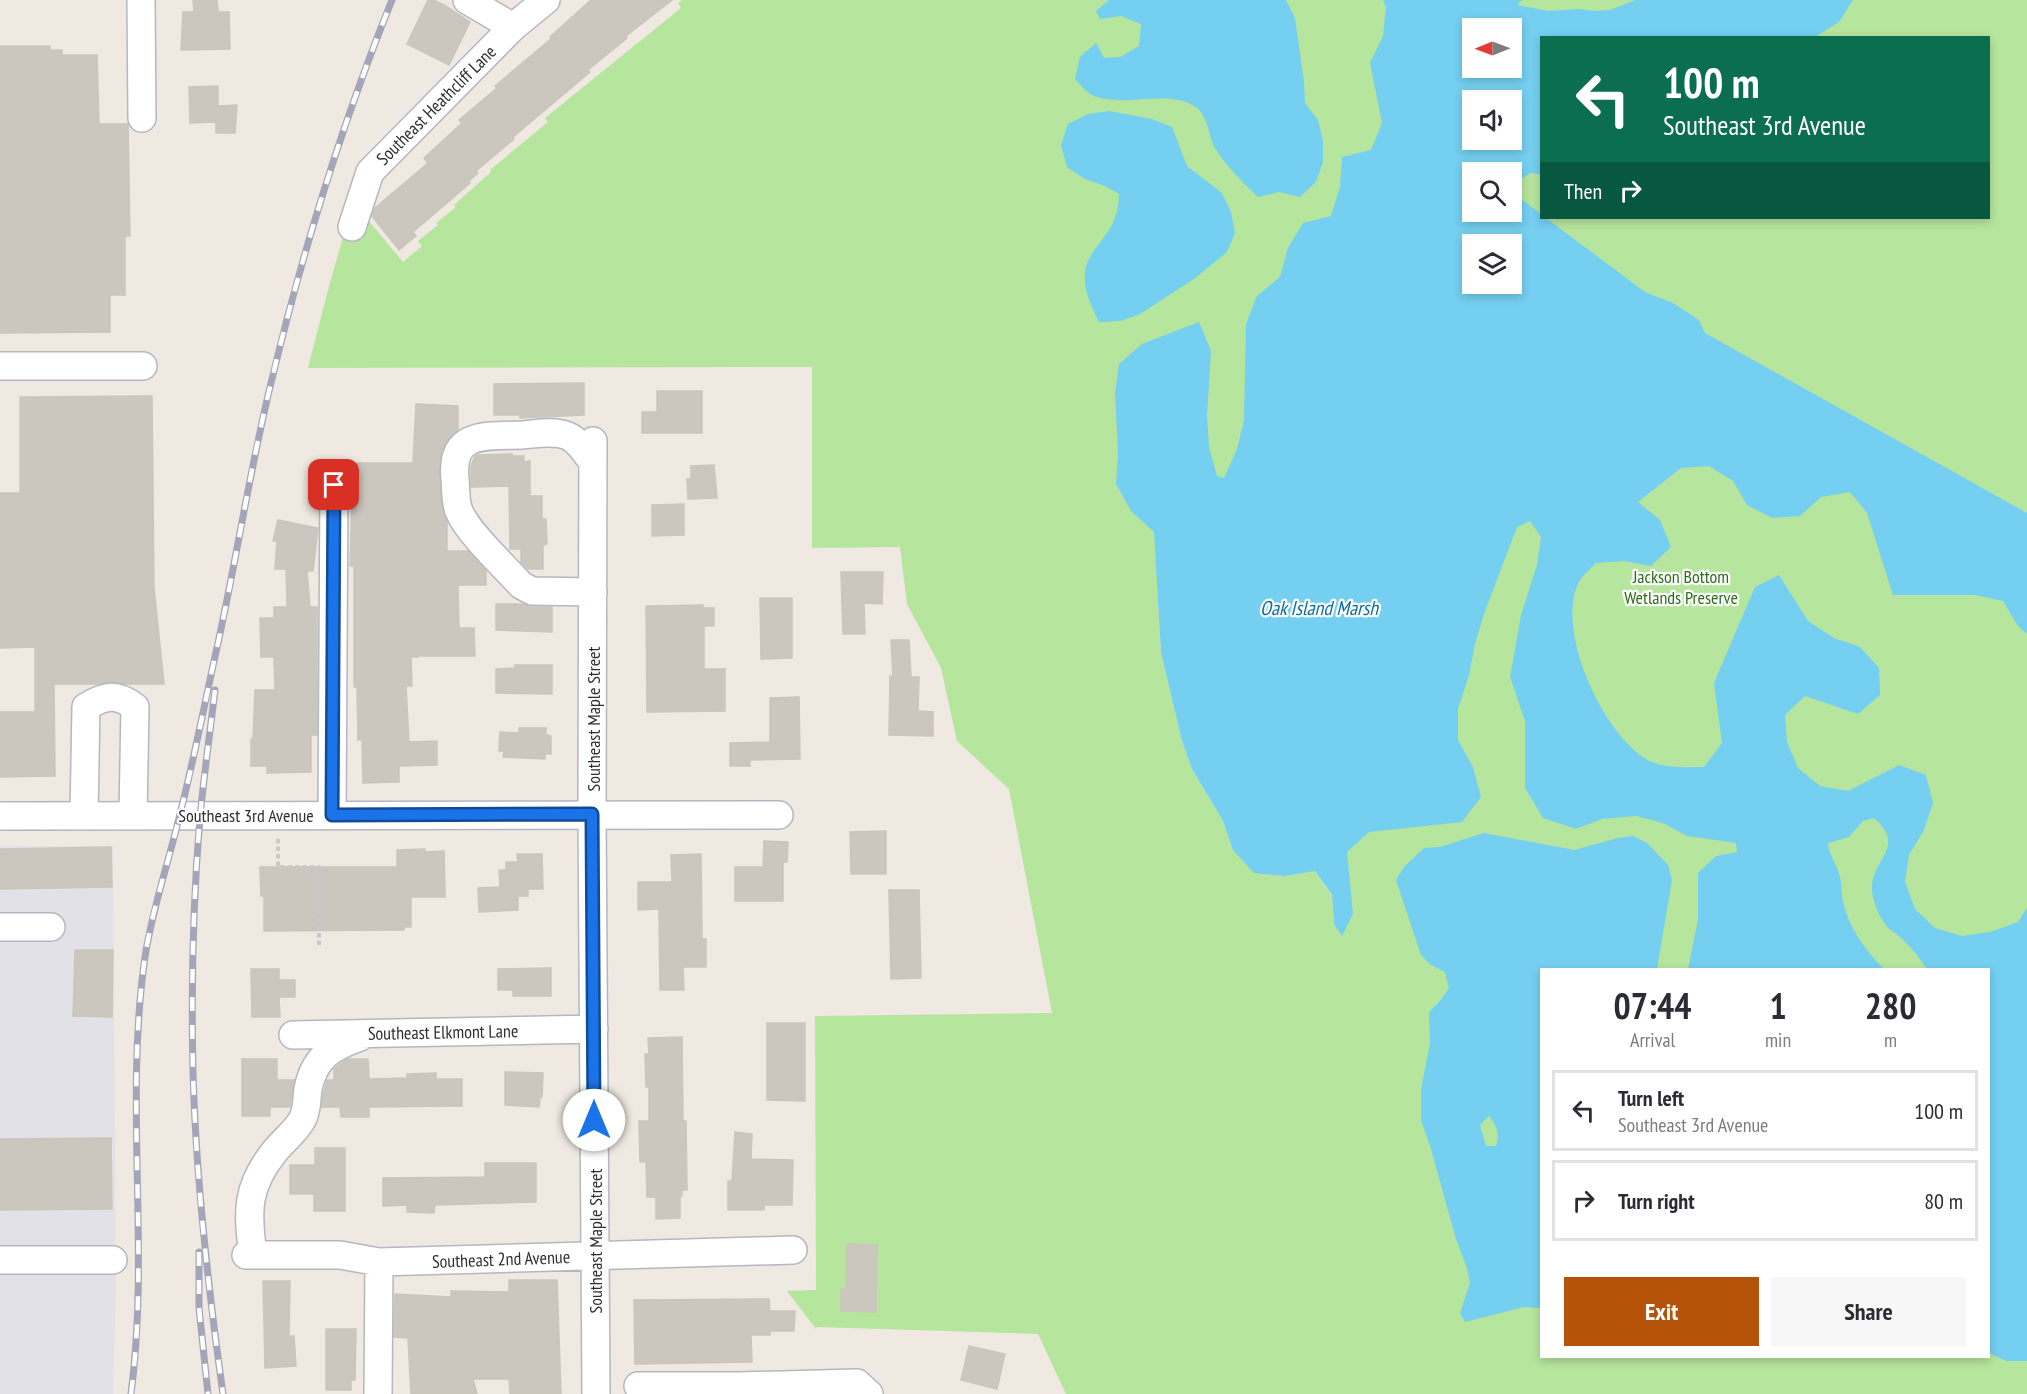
<!DOCTYPE html>
<html lang="en">
<head>
<meta charset="utf-8">
<style>
  body { margin:0; font-family:"PT Sans Narrow",sans-serif; background:#f7f7f7; color:#2b2b33; height:100vh; display:flex; flex-direction:column; font-size:22px; white-space:nowrap }
  * { box-sizing:border-box; margin:0 }
  p { font-size:20px; color:#7c7c81 }
  .icon { flex:none; width:33px; height:33px; fill:none; stroke:currentColor; stroke-width:2; stroke-linecap:round; stroke-linejoin:round }
  .map { position:relative; flex:1; overflow:hidden }
  .panel { position:absolute; left:1540px; top:968px; width:450px; height:390px; display:flex; flex-direction:column; background:#fff; border-radius:0px; box-shadow:0 3px 9px #0003 }
  .panel>* { flex:none }
  .hud { position:absolute; left:1540px; top:36px; width:450px; height:183px; border-radius:0px; box-shadow:0 3px 9px #0003; background:#0b6e4f; color:#fff; overflow:hidden }
  .needle { width:39px; rotate:269deg }
  .tools { position:absolute; left:1462px; top:18px; display:grid; gap:12px }
  .tools a { display:grid; place-items:center; width:60px; height:60px; border-radius:0px; background:#fff; box-shadow:0 3px 9px #0003; font-size:30px }
  .pin { position:absolute; display:grid; place-items:center; width:51px; height:51px; color:#fff; margin:-26px; border-radius:12px; box-shadow:0 3px 9px #0006 }
  .me { position:absolute; width:66px; margin:-33px; rotate:0deg; stroke-linejoin:round; filter:drop-shadow(0 0 4px #0008) }
  .turn { display:flex; align-items:center; gap:21px; height:126px; padding:0 24px; font-size:27px }
  .turn .icon { width:78px; height:78px; stroke-width:2.5 }
  .turn b { display:block; font-size:42px; line-height:51px }
  .then { display:flex; align-items:center; height:57px; padding:0 24px; background:#0003; gap:12px; font-size:22px }
  .eta { display:flex; justify-content:space-evenly; align-items:center; height:102px; text-align:center }
  .eta b { font-size:36px; font-weight:600; line-height:42px }
  .primary-button { display:flex; gap:12px; margin-top:auto; padding:12px 24px }
  .primary-button a { flex:1; height:69px; border-radius:0px; background:#b45309; color:#fff; font-size:24px; font-weight:600; line-height:69px; text-align:center }
  .primary-button a+a { background:#f7f7f7; color:#2b2b33 }
  ul { padding:0; list-style:none }
  li { display:flex; align-items:center; gap:18px; height:81px; margin:0 12px 9px; padding:0 12px; border:3px solid #e1e1e2; border-radius:0px }
  li div { flex:1 }
  li b { display:block; font-size:22px }
  li em { font-style:normal }
  .map>svg:first-child { display:block }
</style>
</head>
<body>
<div class="map">
<svg width="2027" height="1394" viewBox="0 0 2027 1394">
  <rect width="100%" height="100%" fill="#efe9e1"/>
  <path fill="#e3e1e8" d="M 0,846 L 113,846 L 116,1290 L 113,1394 L 0,1394 Z"/>
  <path fill="#b6e59e" fill-rule="evenodd" d="M 682,0 L 2027,0 L 2027,1394 L 1066,1394 L 1038,1334 L 817,1327 L 816,1329 L 787,1291 L 816,1290 L 815,1016 L 1052,1013 L 1009,789 L 957,741 L 941,668 L 907,604 L 900,547 L 812,548 L 812,367 L 308,368 L 328,290 L 353,202 L 403,262 L 422,246 L 418,241 L 438,225 L 436,223 L 456,207 L 454,205 L 491,172 L 490,170 L 548,122 L 545,118 L 681,8 L 678,3 ZM 1473,28 L 1512,28 L 1512,68 L 1473,68 ZM 1542,38 L 1989,38 L 1989,218 L 1542,218 ZM 1473,100 L 1512,100 L 1512,140 L 1473,140 ZM 1473,172 L 1512,172 L 1512,212 L 1473,212 ZM 1473,244 L 1512,244 L 1512,284 L 1473,284 ZM 1335,540 L 1334,924 L 1332,896 L 1315,871 L 1233,850 L 1223,821 L 1192,769 L 1182,741 L 1161,653 L 1155,543 ZM 1542,969 L 1989,969 L 1989,1356 L 1542,1356 Z"/>
  <path fill="#75cff0" fill-rule="evenodd" d="M 1109,0 L 1286,0 L 1295,18 L 1304,81 L 1305,103 L 1318,120 L 1323,141 L 1323,162 L 1316,182 L 1300,197 L 1279,192 L 1258,197 C 1243,183 1226,166 1215,148 C 1208,136 1209,117 1196,107 C 1167,88 1123,109 1092,95 C 1086,92 1080,84 1075,79 L 1080,57 L 1096,43 L 1104,58 L 1120,57 L 1139,46 L 1141,24 L 1121,16 L 1100,19 L 1096,11 Z
    M 1383,0 L 1522,0 L 1517,5 L 1548,11 L 1579,9 L 1595,11 L 1610,10 L 1635,0 L 1853,0 L 1839,22 L 1815,37 L 1542,38 L 1542,175 L 1531,173 L 1512,184 L 1512,172 L 1473,172 L 1473,212 L 1512,212 L 1512,185 L 1520,198 L 1542,215 L 1542,218 L 1546,218 L 1645,292 L 1673,303 L 1699,320 L 1705,333 L 2027,513 L 2027,634 L 2018,626 L 2003,601 L 1975,595 L 1893,595 L 1867,513 L 1850,492 L 1821,497 L 1800,516 L 1772,518 L 1747,505 L 1733,481 L 1709,466 L 1681,468 L 1638,502 L 1660,520 L 1671,547 L 1651,566 L 1624,561 L 1596,563 C 1590,569 1581,577 1578,584 C 1556,632 1603,733 1646,759 C 1662,769 1686,767 1704,767 L 1722,743 L 1714,683 L 1755,587 L 1779,575 L 1808,621 L 1834,638 L 1860,647 L 1879,668 L 1880,695 L 1858,714 L 1805,696 L 1785,715 L 1787,742 L 1798,768 L 1820,786 L 1848,791 L 1899,765 L 1926,775 L 1933,803 L 1924,830 L 1909,855 L 1905,882 L 1915,909 L 1935,928 L 1962,936 L 1990,932 L 2018,922 L 2027,908 L 2027,1361 L 2006,1361 L 1989,1353 L 1989,969 L 1927,969 C 1920,959 1912,948 1903,940 C 1900,936 1896,934 1892,931 C 1881,923 1873,903 1872,890 C 1870,860 1908,847 1874,818 L 1863,821 L 1849,837 L 1828,843 C 1829,855 1836,862 1839,874 C 1842,882 1841,892 1843,902 C 1849,928 1865,950 1884,969 L 1688,969 L 1698,920 L 1698,873 L 1716,856 L 1737,852 L 1736,843 L 1687,836 L 1663,823 L 1636,816 L 1602,819 L 1576,829 L 1543,818 L 1525,788 L 1525,721 L 1510,677 L 1521,615 L 1537,565 L 1541,537 L 1530,521 L 1517,527 L 1484,614 L 1475,644 L 1469,675 L 1458,709 L 1458,740 L 1473,767 L 1481,797 L 1462,822 L 1369,832 L 1347,852 L 1353,914 L 1342,936 L 1334,924 L 1332,895 L 1315,871 L 1284,876 L 1254,873 L 1233,850 L 1223,821 L 1192,769 L 1182,741 L 1161,653 L 1154,532 L 1131,511 L 1116,484 L 1118,453 L 1115,393 L 1119,364 L 1142,344 L 1199,322 L 1211,351 L 1207,415 L 1209,447 L 1217,476 L 1224,478 L 1237,449 L 1244,420 L 1246,324 L 1257,296 L 1280,277 L 1288,248 L 1303,223 L 1331,216 L 1340,187 L 1342,157 L 1371,150 L 1382,123 L 1370,63 L 1383,36 L 1386,7 ZM 1473,28 L 1512,28 L 1512,68 L 1473,68 ZM 1473,100 L 1512,100 L 1512,140 L 1473,140 ZM 1473,244 L 1512,244 L 1512,284 L 1473,284 Z
    M 1109,111 L 1152,119 L 1172,127 L 1187,166 L 1222,193 L 1231,212 L 1235,233 L 1227,252 L 1194,279 L 1140,314 L 1121,321 L 1099,322 C 1092,307 1083,290 1085,273 C 1086,258 1096,249 1104,237 C 1114,225 1119,210 1119,194 L 1105,186 L 1085,179 L 1067,167 L 1061,145 L 1068,124 L 1088,114 Z
    M 1484,833 L 1574,850 L 1618,838 L 1633,836 L 1647,843 L 1668,865 L 1672,880 L 1657,969 L 1542,969 L 1542,1311 L 1540,1308 L 1524,1307 L 1465,1322 L 1460,1313 L 1470,1283 L 1467,1268 L 1456,1239 L 1431,1149 L 1421,1120 L 1421,1089 L 1430,1044 L 1429,1012 L 1440,1001 L 1449,988 L 1445,972 L 1431,965 L 1421,955 L 1396,880 L 1404,867 L 1424,848 L 1440,847 ZM 1489,1116 C 1497,1126 1500,1134 1496,1146 L 1486,1146 L 1480,1125 Z"/>
  <path fill="#cbc7bf" stroke="#cbc5ba" stroke-width="1.5" d="M 193,0 L 217,0 L 218,12 L 229,12 L 230,49 L 181,50 L 183,12 L 194,12 Z
    M 428,0 L 433,0 L 444,5 L 470,22 L 449,65 L 407,44 Z
    M 591,0 L 672,0 L 626,36 L 627,38 L 588,70 L 590,72 L 513,137 L 514,139 L 476,171 L 478,173 L 469,181 L 470,183 L 413,232 L 416,236 L 399,250 L 372,216 L 375,208 L 428,163 L 424,158 L 462,123 L 459,120 L 497,88 L 495,86 L 551,39 L 550,37 Z
    M 0,46 L 50,46 L 50,50 L 62,50 L 62,55 L 97,55 L 99,124 L 128,124 L 130,236 L 125,236 L 125,295 L 110,295 L 110,332 L 0,333 Z
    M 218,86 L 218,106 L 237,105 L 235,133 L 216,133 L 216,122 L 190,123 L 189,87 Z
    M 584,383 L 584,415 L 520,418 L 520,415 L 494,415 L 494,384 Z
    M 657,391 L 702,391 L 702,433 L 642,433 L 642,412 L 657,412 Z
    M 152,396 L 154,588 L 164,684 L 126,684 L 112,682 L 97,684 L 54,684 L 55,776 L 0,777 L 0,712 L 35,712 L 35,647 L 0,648 L 0,493 L 20,493 L 20,397 Z
    M 416,404 L 458,406 L 458,430 L 446,443 L 439,463 L 441,502 L 447,522 L 447,551 L 468,551 L 486,571 L 486,585 L 458,585 L 459,628 L 474,628 L 475,656 L 418,656 L 418,657 L 411,657 L 412,686 L 406,686 L 409,742 L 437,741 L 437,765 L 399,766 L 399,782 L 363,783 L 362,740 L 358,740 L 357,687 L 354,687 L 354,566 L 350,566 L 353,463 L 413,463 Z
    M 512,454 L 512,456 L 524,456 L 524,462 L 530,461 L 530,496 L 542,496 L 542,519 L 546,519 L 547,544 L 543,545 L 543,569 L 528,569 L 521,562 L 521,549 L 510,549 L 509,486 L 471,487 L 471,466 L 475,456 L 478,455 Z
    M 714,465 L 717,498 L 688,499 L 687,479 L 691,479 L 691,466 Z
    M 684,504 L 684,535 L 652,536 L 652,505 Z
    M 278,520 L 318,528 L 313,571 L 307,571 L 310,607 L 317,607 L 317,735 L 311,735 L 311,772 L 267,773 L 267,766 L 251,766 L 251,739 L 253,739 L 255,690 L 275,690 L 274,657 L 261,657 L 260,618 L 274,618 L 274,607 L 287,607 L 286,569 L 275,569 L 277,541 L 273,541 Z
    M 841,572 L 883,572 L 882,604 L 864,603 L 865,634 L 843,634 Z
    M 760,598 L 792,598 L 792,658 L 761,659 Z
    M 496,604 L 522,604 L 532,607 L 552,607 L 552,632 L 496,630 Z
    M 703,605 L 703,608 L 714,608 L 714,626 L 704,626 L 704,669 L 725,669 L 725,711 L 647,712 L 646,606 Z
    M 891,640 L 909,640 L 911,677 L 919,677 L 918,711 L 933,712 L 933,736 L 889,735 L 890,676 L 893,677 Z
    M 515,665 L 552,665 L 552,694 L 496,693 L 496,669 L 515,668 Z
    M 799,697 L 800,759 L 750,760 L 750,766 L 730,766 L 730,743 L 770,742 L 770,698 Z
    M 519,728 L 546,728 L 546,735 L 551,736 L 551,754 L 545,754 L 545,759 L 503,757 L 504,751 L 499,751 L 500,732 L 519,733 Z
    M 886,831 L 886,874 L 851,874 L 850,832 Z
    M 764,841 L 788,842 L 787,862 L 783,862 L 783,901 L 735,901 L 735,867 L 763,867 Z
    M 111,847 L 112,887 L 0,889 L 0,849 Z
    M 425,849 L 425,852 L 444,851 L 445,897 L 411,897 L 411,927 L 404,927 L 404,930 L 264,931 L 264,896 L 261,896 L 260,867 L 397,867 L 397,850 Z
    M 517,854 L 542,854 L 543,889 L 528,889 L 528,896 L 518,896 L 518,910 L 479,912 L 478,888 L 500,887 L 499,870 L 506,870 L 506,862 L 518,862 Z
    M 701,854 L 702,939 L 706,939 L 706,967 L 683,967 L 684,990 L 660,990 L 659,909 L 638,910 L 638,882 L 672,882 L 671,855 Z
    M 889,890 L 919,890 L 921,978 L 891,979 Z
    M 75,950 L 113,950 L 112,1017 L 73,1016 Z
    M 551,968 L 551,996 L 513,996 L 513,990 L 498,990 L 498,969 Z
    M 251,969 L 279,969 L 279,980 L 295,980 L 295,997 L 279,997 L 280,1017 L 252,1017 Z
    M 767,1023 L 805,1023 L 805,1101 L 767,1100 Z
    M 682,1037 L 683,1121 L 686,1121 L 687,1190 L 682,1190 L 682,1196 L 680,1196 L 680,1218 L 656,1219 L 656,1197 L 647,1197 L 646,1162 L 640,1162 L 639,1121 L 649,1121 L 649,1087 L 646,1087 L 645,1054 L 649,1054 L 648,1038 Z
    M 242,1059 L 277,1059 L 277,1080 L 294,1080 L 290,1107 L 270,1107 L 270,1116 L 242,1116 Z
    M 347,1059 L 368,1059 L 369,1079 L 407,1078 L 407,1074 L 436,1073 L 436,1079 L 462,1079 L 462,1106 L 369,1107 L 369,1117 L 341,1117 L 340,1107 L 322,1107 L 323,1095 L 327,1080 L 334,1080 L 334,1069 Z
    M 505,1072 L 543,1073 L 542,1097 L 540,1097 L 539,1107 L 505,1105 Z
    M 735,1132 L 752,1134 L 751,1159 L 793,1160 L 792,1205 L 764,1205 L 764,1210 L 728,1210 L 728,1181 L 732,1181 Z
    M 111,1138 L 112,1209 L 0,1210 L 0,1139 Z
    M 315,1148 L 345,1148 L 345,1211 L 314,1211 L 314,1194 L 290,1194 L 290,1165 L 315,1165 Z
    M 485,1163 L 536,1163 L 536,1202 L 435,1205 L 434,1213 L 407,1212 L 407,1205 L 383,1206 L 383,1178 L 485,1177 Z
    M 847,1244 L 877,1245 L 876,1312 L 841,1311 L 841,1289 L 846,1288 Z
    M 509,1280 L 557,1280 L 561,1394 L 510,1394 L 509,1379 L 473,1379 L 477,1394 L 411,1394 L 408,1338 L 394,1337 L 395,1294 L 451,1297 L 451,1291 L 509,1292 Z
    M 263,1281 L 290,1281 L 289,1336 L 294,1336 L 296,1366 L 265,1368 Z
    M 769,1299 L 770,1311 L 795,1311 L 794,1331 L 770,1331 L 770,1335 L 751,1335 L 752,1362 L 635,1364 L 634,1300 Z
    M 326,1329 L 356,1329 L 355,1380 L 351,1380 L 351,1390 L 326,1390 Z
    M 969,1346 L 1005,1354 L 997,1389 L 961,1380 Z"/>
  <g fill="none" stroke-linecap="round" stroke-linejoin="round">
    <defs>
      <path id="minor" d="M 141,0 L 142,118
        M 467,0 L 513,27
        M 352,227 L 370,172 L 513,27 L 546,0
        M 0,366 L 143,366
        M 593,441 L 592,814 L 596,1394
        M 593,463 C 586,453 579,441 568,436 C 554,430 536,434 522,435 C 486,436 450,431 455,479 C 456,489 455,502 459,511 C 467,532 505,567 521,585 L 532,591 L 593,592
        M 332,815 L 334,485
        M 0,816 L 779,815
        M 84,816 L 86,707 C 105,695 117,693 135,707 L 133,816
        M 0,927 L 51,927
        M 293,1035 L 594,1029
        M 246,1255 L 340,1255 L 379,1262 L 793,1250
        M 253,1255 C 247,1211 246,1187 275,1151 C 283,1141 295,1132 302,1120 C 308,1109 306,1101 308,1089 C 314,1058 331,1047 360,1037
        M 0,1260 L 113,1260
        M 638,1386 L 738,1386 L 738,1394
        M 738,1386 L 857,1383 L 869,1394
        M 378,1394 L 379,1262"/>
    </defs>
    <use href="#minor" stroke="#b4b7c1" stroke-width="30"/>
    <path stroke="#c9c9c9" stroke-width="4" stroke-dasharray="4.5 3" stroke-linecap="butt" d="M 278,839 L 278,867 L 319,867 L 319,945"/>
    <use href="#minor" stroke="#fff" stroke-width="27"/>
    <defs>
      <path id="rail" d="M 215,690 C 210,732 204,775 200,817 C 193,901 191,987 193,1072 C 196,1180 208,1287 223,1394
        M 199,1252 L 199,1308 L 208,1394
        M 131,1394 C 150,1249 124,1102 145,957 C 152,910 168,864 179,818 C 194,760 205,701 218,643 C 237,556 250,469 271,383 C 302,253 342,124 392,0"/>
    </defs>
    <use href="#rail" stroke="#a3a6b8" stroke-width="7"/>
    <use href="#rail" stroke="#fff" stroke-width="4.5" stroke-dasharray="14" stroke-linecap="butt"/>
  </g>
  <g fill="none" stroke-linecap="round" stroke-linejoin="round">
    <defs>
      <path id="route" d="M 334,485 L 332,815 L 592,814 L 594,1120"/>
    </defs>
    <use href="#route" stroke="#114b97" stroke-width="15"/>
    <use href="#route" stroke="#1a73e8" stroke-width="10"/>
  </g>
  <g text-anchor="middle" dominant-baseline="central" stroke-width="4.5" stroke-linejoin="round" paint-order="stroke">
    <g font-size="18" fill="#2e2e2e" stroke="#fff">
      <text transform="translate(436 105) rotate(-45)">Southeast Heathcliff Lane</text>
      <text transform="translate(593 719) rotate(-90)">Southeast Maple Street</text>
      <text x="246" y="815">Southeast 3rd Avenue</text>
      <text transform="translate(443 1032) rotate(-1)">Southeast Elkmont Lane</text>
      <text transform="translate(595 1241) rotate(-90)">Southeast Maple Street</text>
      <text transform="translate(501 1259) rotate(-2)">Southeast 2nd Avenue</text>
    </g>
    <g font-size="18" fill="#2c6e1b" stroke="#fff">
      <text x="1681" y="576">Jackson Bottom<tspan x="1681" dy="21">Wetlands Preserve</tspan></text>
    </g>
    <g font-size="20" font-style="italic" fill="#0d6fa3" stroke="#fff">
      <text x="1319" y="608">Oak Island Marsh</text>
    </g>
  </g>
</svg>
<div class="tools">
<a><svg class="needle" viewBox="-14 -14 28 28"><path d="M0-13l5 13h-10z" fill="#e53935"/><path d="M0 13l5-13h-10z" fill="#7c7c81"/></svg></a>
<a><svg class="icon" aria-label="sound" viewBox="0 0 24 24"><path d="M4 9h4l5-4v14l-5-4H4zM17 9q2 3 0 6"/></svg></a>
<a><svg class="icon" aria-label="search" viewBox="0 0 24 24"><circle cx="10" cy="10" r="6"/><path d="M15 15l6 6"/></svg></a>
<a><svg class="icon" aria-label="layers" viewBox="0 0 24 24"><path d="M12 4l9 5-9 5-9-5zM3 14l9 5 9-5"/></svg></a>
</div>
<div class="pin" style="left:334px;top:485px;background:#d93025"><svg class="icon" aria-label="arrive" viewBox="0 0 24 24"><path d="M6 21V4h12l-3 4 3 4H6"/></svg></div>
<svg class="me" style="left:594px;top:1120px" viewBox="-20 -20 40 40"><circle r="19" fill="#fff"/><path d="M0-13L10 11 0 6-10 11z" fill="#1a73e8"/></svg>
<div class="hud">
<div class="turn"><svg class="icon" aria-label="left" viewBox="0 0 24 24"><path d="M17 20v-9H6M10 6l-5 5 5 5"/></svg><div><b>100 m</b>Southeast 3rd Avenue</div></div>
<div class="then">Then<svg class="icon" aria-label="right" viewBox="0 0 24 24"><path d="M7 20v-9h11M14 6l5 5-5 5"/></svg></div>
</div>
<section class="panel">
<div class="eta">
<div><b>07:44</b><p>Arrival</p></div>
<div><b>1</b><p>min</p></div>
<div><b>280</b><p>m</p></div>
</div>
<ul>
<li><svg class="icon" aria-label="left" viewBox="0 0 24 24"><path d="M17 20v-9H6M10 6l-5 5 5 5"/></svg><div><b>Turn left</b><p>Southeast 3rd Avenue</p></div><em>100 m</em></li>
<li><svg class="icon" aria-label="right" viewBox="0 0 24 24"><path d="M7 20v-9h11M14 6l5 5-5 5"/></svg><div><b>Turn right</b></div><em>80 m</em></li>
</ul>
<div class="primary-button"><a>Exit</a><a>Share</a></div>
</section>
</div>
</body>
</html>
